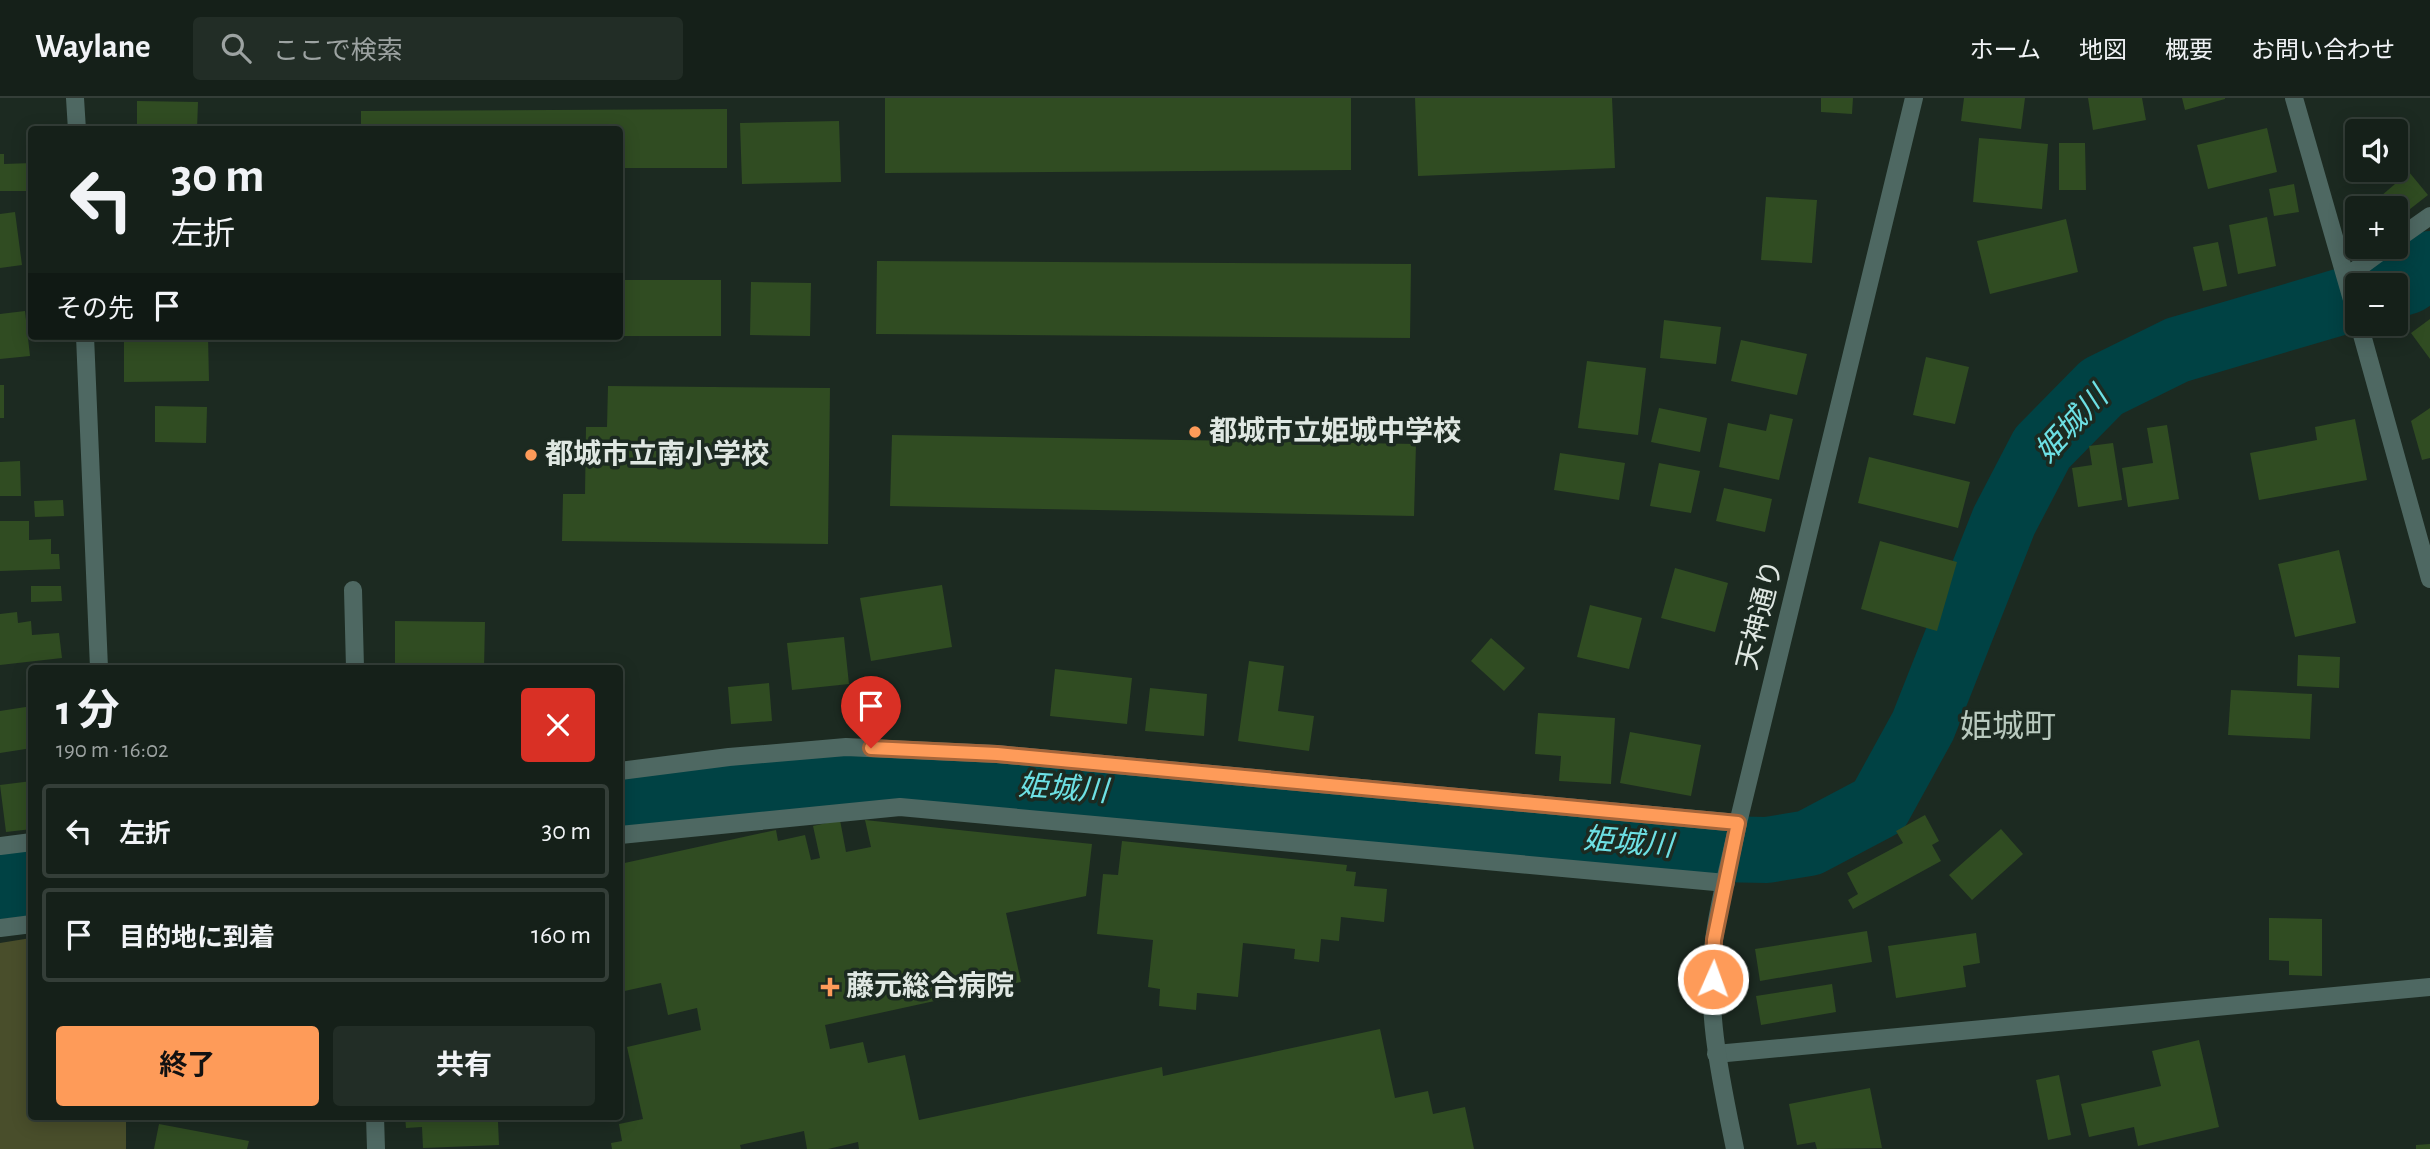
<!DOCTYPE html>
<html lang="ja">
<head>
<meta charset="utf-8">
<style>
  body { margin:0; font-family:"Alegreya Sans","Noto Sans JP",sans-serif; background:#222d26; color:#f1f3f6; height:100vh; display:flex; flex-direction:column; font-size:26px; white-space:nowrap }
  * { box-sizing:border-box; margin:0 }
  p { font-size:23px; color:#9da3a2 }
  .icon { flex:none; width:38px; height:38px; fill:none; stroke:currentColor; stroke-width:2; stroke-linecap:round; stroke-linejoin:round }
  .map { position:relative; flex:1; overflow:hidden }
  .side { position:absolute; left:28px; top:567px; width:595px; height:455px; display:flex; flex-direction:column; background:#152019; border-radius:7px; box-shadow:0 4px 18px #0003,0 0 0 2px #343e38 }
  .side>* { flex:none }
  .banner { position:absolute; left:28px; top:28px; width:595px; height:214px; border-radius:7px; box-shadow:0 4px 18px #0003,0 0 0 2px #343e38; background:#152019; color:#f1f3f6; overflow:hidden }
  .buttons { position:absolute; left:2345px; top:21px; display:grid; gap:14px }
  .buttons a { display:grid; place-items:center; width:63px; height:63px; border-radius:7px; background:#152019; box-shadow:0 4px 18px #0003,0 0 0 2px #343e38; font-size:35px }
  .pin { position:absolute; display:grid; place-items:center; width:60px; height:60px; color:#fff; margin:-72px -30px; border-radius:50% 50% 50% 0; rotate:-45deg; box-shadow:0 0 7px #0007 }
  .pin .icon { rotate:45deg }
  .me { position:absolute; width:77px; margin:-38px; rotate:2deg; stroke-linejoin:round; filter:drop-shadow(0 0 5px #0008) }
  .turn { display:flex; align-items:center; gap:24px; height:147px; padding:0 28px; font-size:32px }
  .turn .icon { width:91px; height:91px; stroke-width:2.5 }
  .turn b { display:block; font-size:49px; line-height:60px }
  .then { display:flex; align-items:center; height:66px; padding:0 28px; background:#0003; gap:14px; font-size:26px }
  .round { display:grid; place-items:center; flex:none; width:74px; height:74px; border-radius:7px; background:#222d26 }
  .headline { display:flex; align-items:center; justify-content:space-between; height:119px; padding:0 28px }
  h1 { font-size:42px; font-weight:700; line-height:52px }
  .cta { display:flex; gap:14px; margin-top:auto; padding:14px 28px }
  .cta a { flex:1; height:80px; border-radius:7px; background:#fe9b59; color:#111; font-size:28px; font-weight:700; line-height:80px; text-align:center }
  .cta a+a { background:#222d26; color:#f1f3f6 }
  ul { padding:0; list-style:none }
  li { display:flex; align-items:center; gap:21px; height:94px; margin:0 14px 10px; padding:0 14px; border:4px solid #343e38; border-radius:7px }
  li div { flex:1 }
  li b { display:block; font-size:26px }
  li em { font-style:normal }
  header { display:flex; align-items:center; gap:42px; box-sizing:border-box; height:98px; padding:0 35px; background:#152019; border-bottom:2px solid #343e38 }
  header strong { font-size:33px }
  nav { display:flex; gap:38px; margin-inline-start:auto; font-size:24px }
  .search { width:490px; height:63px; background:#222d26; display:flex; align-items:center; gap:18px; box-sizing:border-box; padding:0 24px; border-radius:7px; color:#9da3a2; font-size:26px }
  .map>svg:first-child { display:block }
</style>
</head>
<body>
<header>
<strong>Waylane</strong>
<div class="search"><svg class="icon" aria-label="search" viewBox="0 0 24 24"><circle cx="10" cy="10" r="6"/><path d="M15 15l6 6"/></svg>ここで検索</div>
<nav><a>ホーム</a><a>地図</a><a>概要</a><a>お問い合わせ</a></nav>
</header>
<div class="map">
<svg width="2430" height="1051" viewBox="0 0 2430 1051">
  <rect width="100%" height="100%" fill="#1c2a21"/>
  <path fill="#494e2b" d="M 31,840 L 32,1018 L 126,1019 L 126,1051 L 0,1051 L 0,845 Z"/>
  <g fill="none" stroke-linecap="round" stroke-linejoin="round">
    <path stroke="#004244" stroke-width="66" d="M 2395,187 L 2408,183 L 2430,166
      M 620,700 L 709,686 L 876,677 L 1207,702 L 1661,750 L 1767,752 L 1809,745 L 1879,708 L 1923,628 L 2004,423 L 2042,350 L 2102,289 L 2177,252 L 2357,199
      M 0,788 L 32,784"/>
  </g>
  <path fill="#304c22" d="M 885,0 L 1351,0 L 1351,72 L 885,75 Z
    M 1415,0 L 1612,0 L 1615,70 L 1418,78 Z
    M 1821,0 L 1853,0 L 1852,16 L 1821,14 Z
    M 1964,0 L 2025,0 L 2021,31 L 1961,23 Z
    M 2088,0 L 2142,0 L 2146,22 L 2093,32 Z
    M 2182,0 L 2225,0 L 2225,1 L 2185,12 Z
    M 137,3 L 198,4 L 197,32 L 137,32 Z
    M 727,11 L 727,70 L 620,70 L 620,32 L 361,32 L 361,13 Z
    M 839,23 L 841,84 L 742,86 L 740,25 Z
    M 2267,30 L 2277,74 L 2208,91 L 2197,47 Z
    M 1979,40 L 2048,46 L 2042,111 L 1973,104 Z
    M 2059,45 L 2085,45 L 2086,92 L 2059,92 Z
    M 0,56 L 4,56 L 4,66 L 32,65 L 32,93 L 0,93 Z
    M 2409,74 L 2428,97 L 2396,122 L 2396,110 L 2367,110 Z
    M 2294,86 L 2299,114 L 2274,118 L 2269,91 Z
    M 1766,99 L 1817,102 L 1812,165 L 1761,162 Z
    M 15,114 L 22,167 L 0,170 L 0,116 Z
    M 2267,119 L 2276,168 L 2238,176 L 2229,127 Z
    M 2066,121 L 2078,174 L 1990,196 L 1977,143 Z
    M 2218,144 L 2227,188 L 2203,193 L 2193,149 Z
    M 877,163 L 1411,166 L 1410,240 L 876,236 Z
    M 620,182 L 721,182 L 721,238 L 620,238 Z
    M 751,184 L 811,185 L 810,238 L 750,237 Z
    M 25,213 L 30,258 L 0,261 L 0,216 Z
    M 2430,221 L 2430,261 L 2411,235 Z
    M 1664,222 L 1721,229 L 1716,266 L 1660,260 Z
    M 124,238 L 208,238 L 209,283 L 124,284 Z
    M 1741,242 L 1807,256 L 1797,297 L 1731,283 Z
    M 1926,259 L 1969,269 L 1955,326 L 1913,317 Z
    M 1587,263 L 1646,270 L 1638,337 L 1578,330 Z
    M 0,287 L 4,287 L 4,320 L 0,320 Z
    M 608,288 L 830,290 L 828,446 L 562,443 L 563,396 L 585,396 L 586,329 L 607,329 Z
    M 155,308 L 207,309 L 206,345 L 155,344 Z
    M 1659,310 L 1707,320 L 1700,354 L 1651,344 Z
    M 2430,310 L 2430,360 L 2422,362 L 2411,323 Z
    M 1770,316 L 1793,321 L 1779,382 L 1719,369 L 1728,325 L 1766,333 Z
    M 2355,321 L 2367,382 L 2259,402 L 2250,355 L 2317,342 L 2315,329 Z
    M 2167,327 L 2179,401 L 2128,409 L 2122,370 L 2153,365 L 2147,330 Z
    M 892,337 L 1416,346 L 1414,418 L 890,408 Z
    M 2113,345 L 2122,402 L 2078,409 L 2072,370 L 2092,367 L 2089,348 Z
    M 1560,355 L 1625,365 L 1619,402 L 1554,392 Z
    M 1869,359 L 1970,384 L 1958,430 L 1858,405 Z
    M 20,363 L 21,398 L 0,398 L 0,364 Z
    M 1659,365 L 1700,373 L 1691,415 L 1650,408 Z
    M 1724,390 L 1772,401 L 1765,434 L 1716,423 Z
    M 63,402 L 64,418 L 35,419 L 34,403 Z
    M 0,423 L 29,423 L 29,442 L 51,441 L 51,456 L 59,456 L 60,471 L 0,473 Z
    M 1880,443 L 1957,464 L 1937,533 L 1861,511 Z
    M 2339,452 L 2356,525 L 2295,539 L 2278,466 Z
    M 1675,470 L 1728,485 L 1715,534 L 1661,520 Z
    M 942,487 L 952,549 L 871,563 L 860,500 Z
    M 31,488 L 61,488 L 62,503 L 31,504 Z
    M 1590,507 L 1642,520 L 1629,571 L 1577,559 Z
    M 17,514 L 18,525 L 31,523 L 32,537 L 59,535 L 62,560 L 0,567 L 0,516 Z
    M 395,523 L 485,524 L 484,570 L 395,570 Z
    M 844,539 L 849,586 L 792,592 L 787,545 Z
    M 1491,540 L 1525,570 L 1504,593 L 1471,563 Z
    M 2298,557 L 2340,559 L 2339,590 L 2297,588 Z
    M 1249,563 L 1284,568 L 1278,613 L 1314,618 L 1309,653 L 1238,643 Z
    M 1055,571 L 1132,580 L 1127,626 L 1050,618 Z
    M 769,585 L 772,623 L 731,626 L 728,589 Z
    M 1150,590 L 1207,596 L 1204,638 L 1145,633 Z
    M 2231,592 L 2312,596 L 2310,641 L 2228,637 Z
    M 32,608 L 32,650 L 0,655 L 0,613 Z
    M 1538,615 L 1615,620 L 1611,686 L 1559,683 L 1561,658 L 1535,656 Z
    M 1630,634 L 1701,647 L 1691,698 L 1620,685 Z
    M 32,683 L 32,731 L 6,734 L 0,687 Z
    M 1925,717 L 1939,743 L 1932,747 L 1941,763 L 1853,811 L 1848,802 L 1858,796 L 1847,775 L 1903,745 L 1896,733 Z
    M 840,722 L 846,754 L 871,749 L 865,722 L 1092,746 L 1086,798 L 1006,815 L 1021,884 L 825,927 L 830,951 L 863,944 L 868,965 L 905,957 L 919,1022 L 1162,969 L 1163,978 L 1380,931 L 1395,1000 L 1428,993 L 1433,1016 L 1465,1009 L 1474,1051 L 859,1051 L 858,1044 L 828,1051 L 807,1051 L 804,1033 L 740,1047 L 741,1051 L 612,1051 L 611,1045 L 622,1043 L 619,1026 L 643,1021 L 627,949 L 701,932 L 697,910 L 668,917 L 661,885 L 620,894 L 620,766 L 776,732 L 778,743 L 805,737 L 811,762 L 820,760 L 813,728 Z
    M 2001,731 L 2023,756 L 1972,802 L 1949,777 Z
    M 1122,743 L 1347,767 L 1346,773 L 1356,774 L 1354,788 L 1387,791 L 1384,824 L 1341,819 L 1339,843 L 1321,841 L 1319,864 L 1294,861 L 1295,851 L 1243,845 L 1238,899 L 1197,895 L 1196,912 L 1159,908 L 1160,891 L 1148,889 L 1153,842 L 1097,836 L 1103,776 L 1118,777 Z
    M 2269,820 L 2322,821 L 2322,878 L 2289,877 L 2289,863 L 2269,862 Z
    M 1867,833 L 1872,864 L 1760,883 L 1755,851 Z
    M 1976,835 L 1980,865 L 1963,868 L 1966,889 L 1896,900 L 1888,848 Z
    M 1832,886 L 1836,914 L 1761,927 L 1756,898 Z
    M 2199,942 L 2219,1029 L 2138,1048 L 2134,1029 L 2089,1039 L 2081,1006 L 2161,988 L 2152,953 Z
    M 2059,977 L 2071,1037 L 2048,1042 L 2036,982 Z
    M 1870,990 L 1882,1050 L 1817,1051 L 1815,1044 L 1797,1047 L 1789,1006 Z
    M 405,1018 L 519,1018 L 520,1023 L 498,1024 L 499,1047 L 423,1050 L 422,1029 L 406,1030 Z
    M 159,1026 L 249,1043 L 247,1051 L 154,1051 Z
    M 2430,1046 L 2430,1051 L 2416,1051 L 2416,1047 Z"/>
  <g fill="none" stroke-linecap="round" stroke-linejoin="round">
    <path stroke="#4e6862" stroke-width="18" d="M 75,0 L 77,32
      M 2294,0 L 2357,219
      M 2396,142 L 2430,118
      M 2346,179 L 2387,149
      M 2359,226 L 2430,481
      M 85,238 L 99,570
      M 353,492 L 355,570
      M 620,673 L 729,659 L 846,649 L 997,656 L 1738,725
      M 620,737 L 900,709 L 1726,785
      M 0,748 L 32,744
      M 0,830 L 32,826
      M 1716,956 L 2430,889
      M 375,1018 L 376,1051"/>
    <path stroke="#4e6862" stroke-width="18" d="M 1735,1051 C 1721,982 1705,913 1714,842 C 1719,803 1730,764 1738,725 L 1914,0"/>
  </g>
  <g fill="none" stroke-linecap="round" stroke-linejoin="round">
    <defs>
      <path id="route" d="M 871,650 L 997,656 L 1738,725 L 1714,842 L 1713,881"/>
    </defs>
    <use href="#route" stroke="#a5653a" stroke-width="18"/>
    <use href="#route" stroke="#fe9b59" stroke-width="12"/>
  </g>
  <g fill="#fe9b59" stroke="#1c2a21" stroke-width="2.5">
    <circle cx="1195" cy="334" r="7"/>
    <circle cx="531" cy="357" r="7"/>
    <path d="M826.5 878.5h7v7h7v7h-7v7h-7v-7h-7v-7h7z"/>
  </g>
  <g text-anchor="middle" dominant-baseline="central" stroke-width="7" stroke-linejoin="round" paint-order="stroke">
    <g font-size="28" font-weight="bold" fill="#dfe7e2" stroke="#1c2a21" text-anchor="start">
      <text x="1209" y="334">都城市立姫城中学校</text>
      <text x="545" y="357">都城市立南小学校</text>
      <text x="846" y="889">藤元総合病院</text>
    </g>
    <g font-size="28" fill="#dfe7e2" stroke="#1c2a21">
      <text transform="translate(1761 517) rotate(-76)">天神通り</text>
    </g>
    <g font-size="30" font-style="italic" fill="#6de0e4" stroke="#1c2a21">
      <text transform="translate(2072 327) rotate(-47)">姫城川</text>
      <text transform="translate(1063 691) rotate(4)">姫城川</text>
      <text transform="translate(1628 745) rotate(5)">姫城川</text>
    </g>
    <g font-size="32" fill="#b8c9be" stroke="#1c2a21">
      <text x="2008" y="629">姫城町</text>
    </g>
  </g>
</svg>
<div class="buttons">
<a><svg class="icon" aria-label="sound" viewBox="0 0 24 24"><path d="M4 9h4l5-4v14l-5-4H4zM17 9q2 3 0 6"/></svg></a>
<a>+</a>
<a>−</a>
</div>
<div class="pin" style="left:871px;top:650px;background:#d93025"><svg class="icon" aria-label="arrive" viewBox="0 0 24 24"><path d="M6 21V4h12l-3 4 3 4H6"/></svg></div>
<svg class="me" style="left:1713px;top:881px" viewBox="-20 -20 40 40"><circle r="17" fill="#fe9b59" stroke="#fff" stroke-width="3"/><path d="M0-11L8 9 0 5-8 9z" fill="#fff"/></svg>
<div class="banner">
<div class="turn"><svg class="icon" aria-label="left" viewBox="0 0 24 24"><path d="M17 20v-9H6M10 6l-5 5 5 5"/></svg><div><b>30 m</b>左折</div></div>
<div class="then">その先<svg class="icon" aria-label="arrive" viewBox="0 0 24 24"><path d="M6 21V4h12l-3 4 3 4H6"/></svg></div>
</div>
<section class="side">
<div class="headline"><div><h1>1 分</h1><p>190 m · 16:02</p></div><a class="round" style="background:#d93025;color:#fff"><svg class="icon" aria-label="close" viewBox="0 0 24 24"><path d="M6 6l12 12M18 6L6 18"/></svg></a></div>
<ul>
<li><svg class="icon" aria-label="left" viewBox="0 0 24 24"><path d="M17 20v-9H6M10 6l-5 5 5 5"/></svg><div><b>左折</b></div><em>30 m</em></li>
<li><svg class="icon" aria-label="arrive" viewBox="0 0 24 24"><path d="M6 21V4h12l-3 4 3 4H6"/></svg><div><b>目的地に到着</b></div><em>160 m</em></li>
</ul>
<div class="cta"><a>終了</a><a>共有</a></div>
</section>
</div>
</body>
</html>
